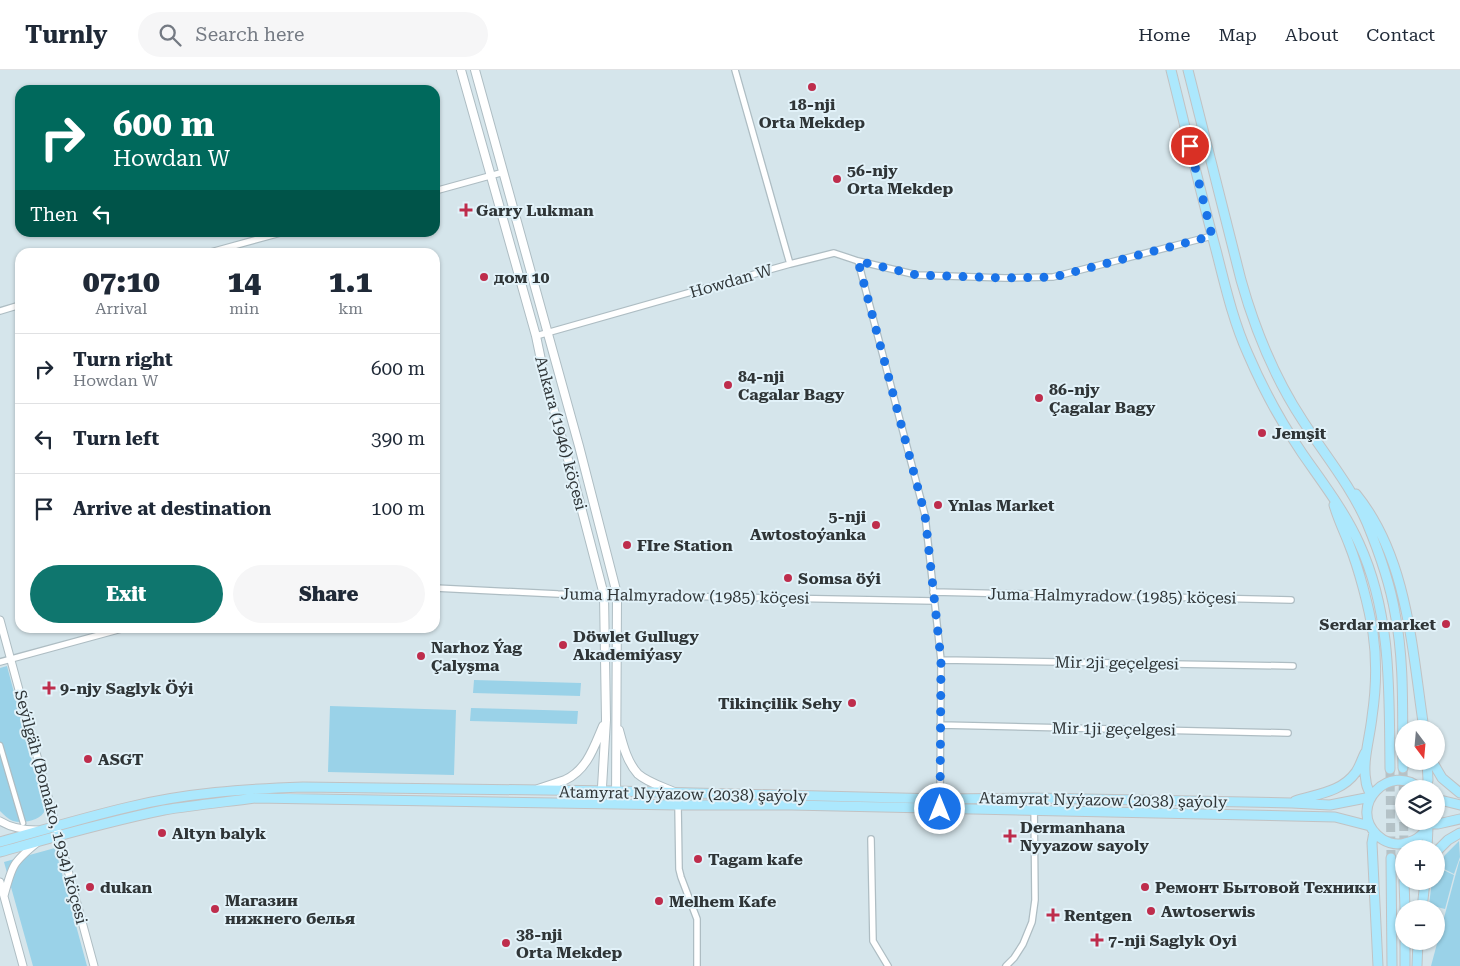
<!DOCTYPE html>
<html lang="en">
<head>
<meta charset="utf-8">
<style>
  body { margin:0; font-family:"Roboto Serif",serif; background:#f6f6f7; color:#1f2937; height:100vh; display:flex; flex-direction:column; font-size:19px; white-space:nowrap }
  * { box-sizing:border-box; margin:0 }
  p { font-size:16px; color:#747a83 }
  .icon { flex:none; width:28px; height:28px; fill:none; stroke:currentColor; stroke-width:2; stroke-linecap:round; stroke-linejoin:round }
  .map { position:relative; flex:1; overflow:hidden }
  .side { position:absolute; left:15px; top:178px; width:425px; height:385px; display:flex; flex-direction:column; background:#fff; border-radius:15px; box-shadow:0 1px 4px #0004 }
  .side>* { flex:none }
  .banner { position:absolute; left:15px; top:15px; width:425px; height:152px; border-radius:15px; box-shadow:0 1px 4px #0004; background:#00695c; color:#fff; overflow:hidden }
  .needle { width:32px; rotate:164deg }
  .buttons { position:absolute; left:1395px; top:650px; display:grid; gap:10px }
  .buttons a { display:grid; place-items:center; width:50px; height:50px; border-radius:50%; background:#fff; box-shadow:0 1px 4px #0004; font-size:25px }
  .pin { position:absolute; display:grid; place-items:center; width:42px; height:42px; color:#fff; margin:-21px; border:2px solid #fff; border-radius:50%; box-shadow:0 1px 5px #0007 }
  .me { position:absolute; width:55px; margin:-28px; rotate:0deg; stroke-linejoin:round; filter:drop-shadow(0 0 4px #0008) }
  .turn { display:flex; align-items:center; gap:18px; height:105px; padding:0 15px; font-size:22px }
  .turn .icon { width:65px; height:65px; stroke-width:2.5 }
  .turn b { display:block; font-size:35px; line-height:42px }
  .then { display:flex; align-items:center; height:48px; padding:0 15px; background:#0003; gap:10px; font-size:19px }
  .eta { display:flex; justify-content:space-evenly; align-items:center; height:85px; text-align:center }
  .eta b { font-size:30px; font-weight:800; line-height:35px }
  .button { display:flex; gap:10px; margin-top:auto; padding:10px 15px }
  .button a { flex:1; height:58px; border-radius:30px; background:#0f766e; color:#fff; font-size:20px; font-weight:800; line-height:58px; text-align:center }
  .button a+a { background:#f6f6f7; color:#1f2937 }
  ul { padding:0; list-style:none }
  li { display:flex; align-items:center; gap:15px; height:70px; padding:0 15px; border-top:1px solid #e0e1e3 }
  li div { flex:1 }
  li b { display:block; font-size:19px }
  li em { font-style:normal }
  header { display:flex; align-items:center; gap:30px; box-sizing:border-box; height:70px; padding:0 25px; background:#fff; border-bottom:1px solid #e0e1e3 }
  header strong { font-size:24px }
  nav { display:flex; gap:28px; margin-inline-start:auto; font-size:18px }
  .search { width:350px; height:45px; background:#f6f6f7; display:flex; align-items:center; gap:12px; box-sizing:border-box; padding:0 18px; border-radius:28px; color:#747a83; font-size:19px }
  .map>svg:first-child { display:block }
</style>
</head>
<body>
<header>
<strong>Turnly</strong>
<div class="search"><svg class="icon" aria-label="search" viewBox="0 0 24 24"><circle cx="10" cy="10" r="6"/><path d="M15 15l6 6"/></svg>Search here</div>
<nav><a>Home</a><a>Map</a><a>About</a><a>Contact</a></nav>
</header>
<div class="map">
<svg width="1460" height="896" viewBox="0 0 1460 896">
  <rect width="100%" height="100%" fill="#d5e5eb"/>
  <path fill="#9ad2e8" d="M 7,596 L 45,740 C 42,750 23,754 13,751 C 8,749 4,745 0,741 L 0,598 Z
    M 474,610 L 581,613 L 580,626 L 473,623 Z
    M 330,636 L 456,640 L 454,705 L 328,702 Z
    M 471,638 L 578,641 L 577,654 L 470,651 Z
    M 1459,771 L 1460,787 L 1454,804 L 1438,796 L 1445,785 Z
    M 55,778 L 87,896 L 33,896 L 4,792 Z
    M 1460,790 L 1460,896 L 1431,896 L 1459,792 Z
    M 1437,797 L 1454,805 L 1445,839 L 1429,835 L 1432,811 L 1436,811 Z"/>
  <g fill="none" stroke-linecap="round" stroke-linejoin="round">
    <path stroke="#b4c2c7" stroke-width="9" stroke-dasharray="9 4.5" stroke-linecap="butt" d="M 1403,698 L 1404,779
      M 1390,699 L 1391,788"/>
    <defs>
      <path id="pedestrian" d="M 0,675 L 23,753"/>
      <path id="minor" d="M 735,0 L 790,194
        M 435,121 L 504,102
        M 211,182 L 284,162
        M 858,191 L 925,445 L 941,590 L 940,732
        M 0,241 L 20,235
        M 536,266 L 790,194 L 834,183 L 858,191 L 917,205 L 1005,208 L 1053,207 L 1212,166
        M 435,518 L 558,524 L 934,531
        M 933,522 L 1291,530
        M 941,590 L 1293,596
        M 0,592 L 125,558
        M 940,655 L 1288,663
        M 678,735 L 679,799 L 681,807 L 697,849 L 697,896
        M 871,769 L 873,871 L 888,896
        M 1006,896 L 1014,888 L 1023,874 L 1032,852 L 1035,830 L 1034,728"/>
      <path id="tertiary" d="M 0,550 L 94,896
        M 0,751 C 11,758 24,760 37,760
        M 0,812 L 23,896
        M 4,826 C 12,795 13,792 38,772"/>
      <path id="secondary" d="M 461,0 L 536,266 L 545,309 L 575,414 L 604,525 L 606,650 L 601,734
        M 475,0 L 579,376 L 617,524 L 616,734
        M 619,660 C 623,675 627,692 638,704 C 647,712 663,717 674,722
        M 538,719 C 547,716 556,713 565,710 C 587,700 594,677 603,656"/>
      <path id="primary" d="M 1171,0 C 1186,60 1200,120 1216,180 C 1225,215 1233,251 1248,284 C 1263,319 1281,352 1302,383 C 1322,412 1344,440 1359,473 C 1392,545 1389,621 1390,699
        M 1188,0 L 1241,210 C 1255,260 1274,307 1303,351 C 1325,385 1351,416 1367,453 C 1379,482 1390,513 1395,543 C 1405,594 1402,647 1403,698
        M 1356,424 C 1408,488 1412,580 1424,659
        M 1334,435 C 1338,449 1344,461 1349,474 C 1359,499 1369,537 1373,563 C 1377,590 1376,620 1372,647 C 1370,667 1362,692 1366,711 C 1366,716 1369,721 1371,725
        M 1432,691 L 1442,708 L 1460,723
        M 1421,719 C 1390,691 1347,736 1377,765 C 1384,772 1395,776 1405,773 C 1417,771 1426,763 1430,751
        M 1426,719 L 1428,710 L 1427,691
        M 1436,729 L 1460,735
        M 1295,731 C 1317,724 1342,722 1356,702 C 1360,696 1362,689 1365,683
        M 1429,754 L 1438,754 L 1460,749
        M 1374,762 L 1372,773 L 1378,896
        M 0,772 C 43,760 86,747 129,737 C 186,723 244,719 303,717 L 616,721 L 940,729 L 1034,728 L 1292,733 L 1330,735 L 1371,727
        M 1427,779 L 1428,757
        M 0,782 C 54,767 109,751 164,740 C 194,735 225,732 255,728 L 678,735 L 791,735 L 1335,747 L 1370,756
        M 1436,782 L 1448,770 L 1460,763
        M 1391,788 L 1392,896
        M 1404,811 L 1405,839
        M 1422,839 L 1425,811
        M 1405,871 L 1405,896
        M 1417,896 L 1418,871"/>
    </defs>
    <use href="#pedestrian" stroke="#aebdc3" stroke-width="7"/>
    <use href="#minor" stroke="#aebdc3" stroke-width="8"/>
    <use href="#tertiary" stroke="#aebdc3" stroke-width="9"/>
    <use href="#secondary" stroke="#aebdc3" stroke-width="10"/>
    <use href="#primary" stroke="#c1c2c3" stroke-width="11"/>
    <use href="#pedestrian" stroke="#fff" stroke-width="4.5"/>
    <use href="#minor" stroke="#fff" stroke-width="5.5"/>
    <use href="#tertiary" stroke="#fff" stroke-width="7"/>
    <use href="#secondary" stroke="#fff" stroke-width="8"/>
    <use href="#primary" stroke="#ace8fd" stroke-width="9"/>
  </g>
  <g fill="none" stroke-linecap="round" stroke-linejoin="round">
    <path stroke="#1a73e8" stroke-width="9" stroke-dasharray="0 16.2" d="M 940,739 L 941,590 L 925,445 L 858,191 L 917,205 L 1005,208 L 1054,207 L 1212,166 L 1190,76"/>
  </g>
  <g fill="#be2d4c" stroke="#e2f2f9" stroke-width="2">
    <circle cx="812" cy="17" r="5"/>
    <circle cx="837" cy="109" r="5"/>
    <path d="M463.5 132.5h5v5h5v5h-5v5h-5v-5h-5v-5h5z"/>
    <circle cx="484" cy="207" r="5"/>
    <circle cx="728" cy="315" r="5"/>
    <circle cx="1039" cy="328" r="5"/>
    <circle cx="1262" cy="363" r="5"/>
    <circle cx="938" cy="435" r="5"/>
    <circle cx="876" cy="455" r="5"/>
    <circle cx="627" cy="475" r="5"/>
    <circle cx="788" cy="508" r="5"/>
    <circle cx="1446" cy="554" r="5"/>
    <circle cx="563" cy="575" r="5"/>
    <circle cx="421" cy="586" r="5"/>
    <path d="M46.5 610.5h5v5h5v5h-5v5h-5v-5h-5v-5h5z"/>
    <circle cx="852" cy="633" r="5"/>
    <circle cx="88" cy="689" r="5"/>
    <circle cx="162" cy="763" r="5"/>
    <path d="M1007.5 758.5h5v5h5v5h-5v5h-5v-5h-5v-5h5z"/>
    <circle cx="698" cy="789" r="5"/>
    <circle cx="90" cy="817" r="5"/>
    <circle cx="1145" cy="817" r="5"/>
    <circle cx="659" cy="831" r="5"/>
    <circle cx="215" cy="839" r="5"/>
    <circle cx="1151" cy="841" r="5"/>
    <path d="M1050.5 837.5h5v5h5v5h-5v5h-5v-5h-5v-5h5z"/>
    <path d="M1094.5 862.5h5v5h5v5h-5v5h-5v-5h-5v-5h5z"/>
    <circle cx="506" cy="873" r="5"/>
  </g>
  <g text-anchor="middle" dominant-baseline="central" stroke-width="4" stroke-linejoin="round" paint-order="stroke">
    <g font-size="16" font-weight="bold" fill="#2f3537" stroke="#e2f2f9" text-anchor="start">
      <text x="812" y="34" text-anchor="middle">18-nji<tspan x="812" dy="18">Orta Mekdep</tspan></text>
      <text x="847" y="100">56-njy<tspan x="847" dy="18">Orta Mekdep</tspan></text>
      <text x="476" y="140">Garry Lukman</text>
      <text x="494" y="207">дом 10</text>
      <text x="738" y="306">84-nji<tspan x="738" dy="18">Cagalar Bagy</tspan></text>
      <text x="1049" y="319">86-njy<tspan x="1049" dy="18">Çagalar Bagy</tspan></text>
      <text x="1272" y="363">Jemşit</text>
      <text x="948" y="435">Ynlas Market</text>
      <text x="866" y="446" text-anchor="end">5-nji<tspan x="866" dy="18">Awtostoýanka</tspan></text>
      <text x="637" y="475">FIre Station</text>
      <text x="798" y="508">Somsa öýi</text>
      <text x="1436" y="554" text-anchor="end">Serdar market</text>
      <text x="573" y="566">Döwlet Gullugy<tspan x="573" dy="18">Akademiýasy</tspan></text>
      <text x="431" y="577">Narhoz Ýag<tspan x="431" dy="18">Çalyşma</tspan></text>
      <text x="60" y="618">9-njy Saglyk Öýi</text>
      <text x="842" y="633" text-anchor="end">Tikinçilik Sehy</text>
      <text x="98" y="689">ASGT</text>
      <text x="1020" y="757">Dermanhana<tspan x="1020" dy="18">Nyyazow sayoly</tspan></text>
      <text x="172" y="763">Altyn balyk</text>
      <text x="708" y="789">Tagam kafe</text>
      <text x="100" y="817">dukan</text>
      <text x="1155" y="817">Ремонт Бытовой Техники</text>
      <text x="225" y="830">Магазин<tspan x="225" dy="18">нижнего белья</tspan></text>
      <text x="669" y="831">Melhem Kafe</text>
      <text x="1161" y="841">Awtoserwis</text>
      <text x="1064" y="845">Rentgen</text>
      <text x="516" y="864">38-nji<tspan x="516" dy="18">Orta Mekdep</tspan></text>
      <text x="1108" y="870">7-nji Saglyk Oyi</text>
    </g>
    <g font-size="16" fill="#2f3537" stroke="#e2f2f9">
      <text transform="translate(731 211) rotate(-16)">Howdan W</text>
      <text transform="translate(561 363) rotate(75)">Ankara (1946) köçesi</text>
      <text transform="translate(685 526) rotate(1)">Juma Halmyradow (1985) köçesi</text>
      <text transform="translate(1112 526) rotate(1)">Juma Halmyradow (1985) köçesi</text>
      <text transform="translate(1117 593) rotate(1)">Mir 2ji geçelgesi</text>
      <text transform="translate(1114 659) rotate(1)">Mir 1ji geçelgesi</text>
      <text transform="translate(683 724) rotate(1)">Atamyrat Nyýazow (2038) şaýoly</text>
      <text transform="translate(1103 730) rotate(1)">Atamyrat Nyýazow (2038) şaýoly</text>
      <text transform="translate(51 737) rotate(75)">Seýilgäh (Bomako, 1934) köçesi</text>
    </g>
  </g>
</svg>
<div class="buttons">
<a><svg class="needle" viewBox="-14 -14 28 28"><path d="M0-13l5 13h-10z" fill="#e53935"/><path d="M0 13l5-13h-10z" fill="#747a83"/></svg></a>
<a><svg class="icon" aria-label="layers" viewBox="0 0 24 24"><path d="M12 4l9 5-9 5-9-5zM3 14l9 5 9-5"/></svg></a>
<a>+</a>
<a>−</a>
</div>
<div class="pin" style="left:1190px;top:76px;background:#d93025"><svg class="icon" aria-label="arrive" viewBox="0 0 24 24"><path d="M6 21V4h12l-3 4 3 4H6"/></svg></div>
<svg class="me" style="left:940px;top:739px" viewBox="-20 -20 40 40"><circle r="17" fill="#1a73e8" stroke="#fff" stroke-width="3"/><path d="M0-11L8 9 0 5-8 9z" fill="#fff"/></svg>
<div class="banner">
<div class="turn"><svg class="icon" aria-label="right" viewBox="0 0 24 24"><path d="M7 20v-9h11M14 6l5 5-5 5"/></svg><div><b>600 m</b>Howdan W</div></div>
<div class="then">Then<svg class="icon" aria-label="left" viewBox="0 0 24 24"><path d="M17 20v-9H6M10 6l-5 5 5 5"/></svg></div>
</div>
<section class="side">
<div class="eta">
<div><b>07:10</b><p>Arrival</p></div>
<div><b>14</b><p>min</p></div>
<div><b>1.1</b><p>km</p></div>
</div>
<ul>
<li><svg class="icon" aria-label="right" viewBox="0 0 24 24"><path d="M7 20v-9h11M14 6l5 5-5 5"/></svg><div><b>Turn right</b><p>Howdan W</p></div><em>600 m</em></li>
<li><svg class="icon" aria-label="left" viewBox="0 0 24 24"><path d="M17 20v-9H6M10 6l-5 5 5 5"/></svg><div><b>Turn left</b></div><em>390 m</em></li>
<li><svg class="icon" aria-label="arrive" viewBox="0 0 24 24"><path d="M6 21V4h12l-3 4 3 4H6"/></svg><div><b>Arrive at destination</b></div><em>100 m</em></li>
</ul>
<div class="button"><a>Exit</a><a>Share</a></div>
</section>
</div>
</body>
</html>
